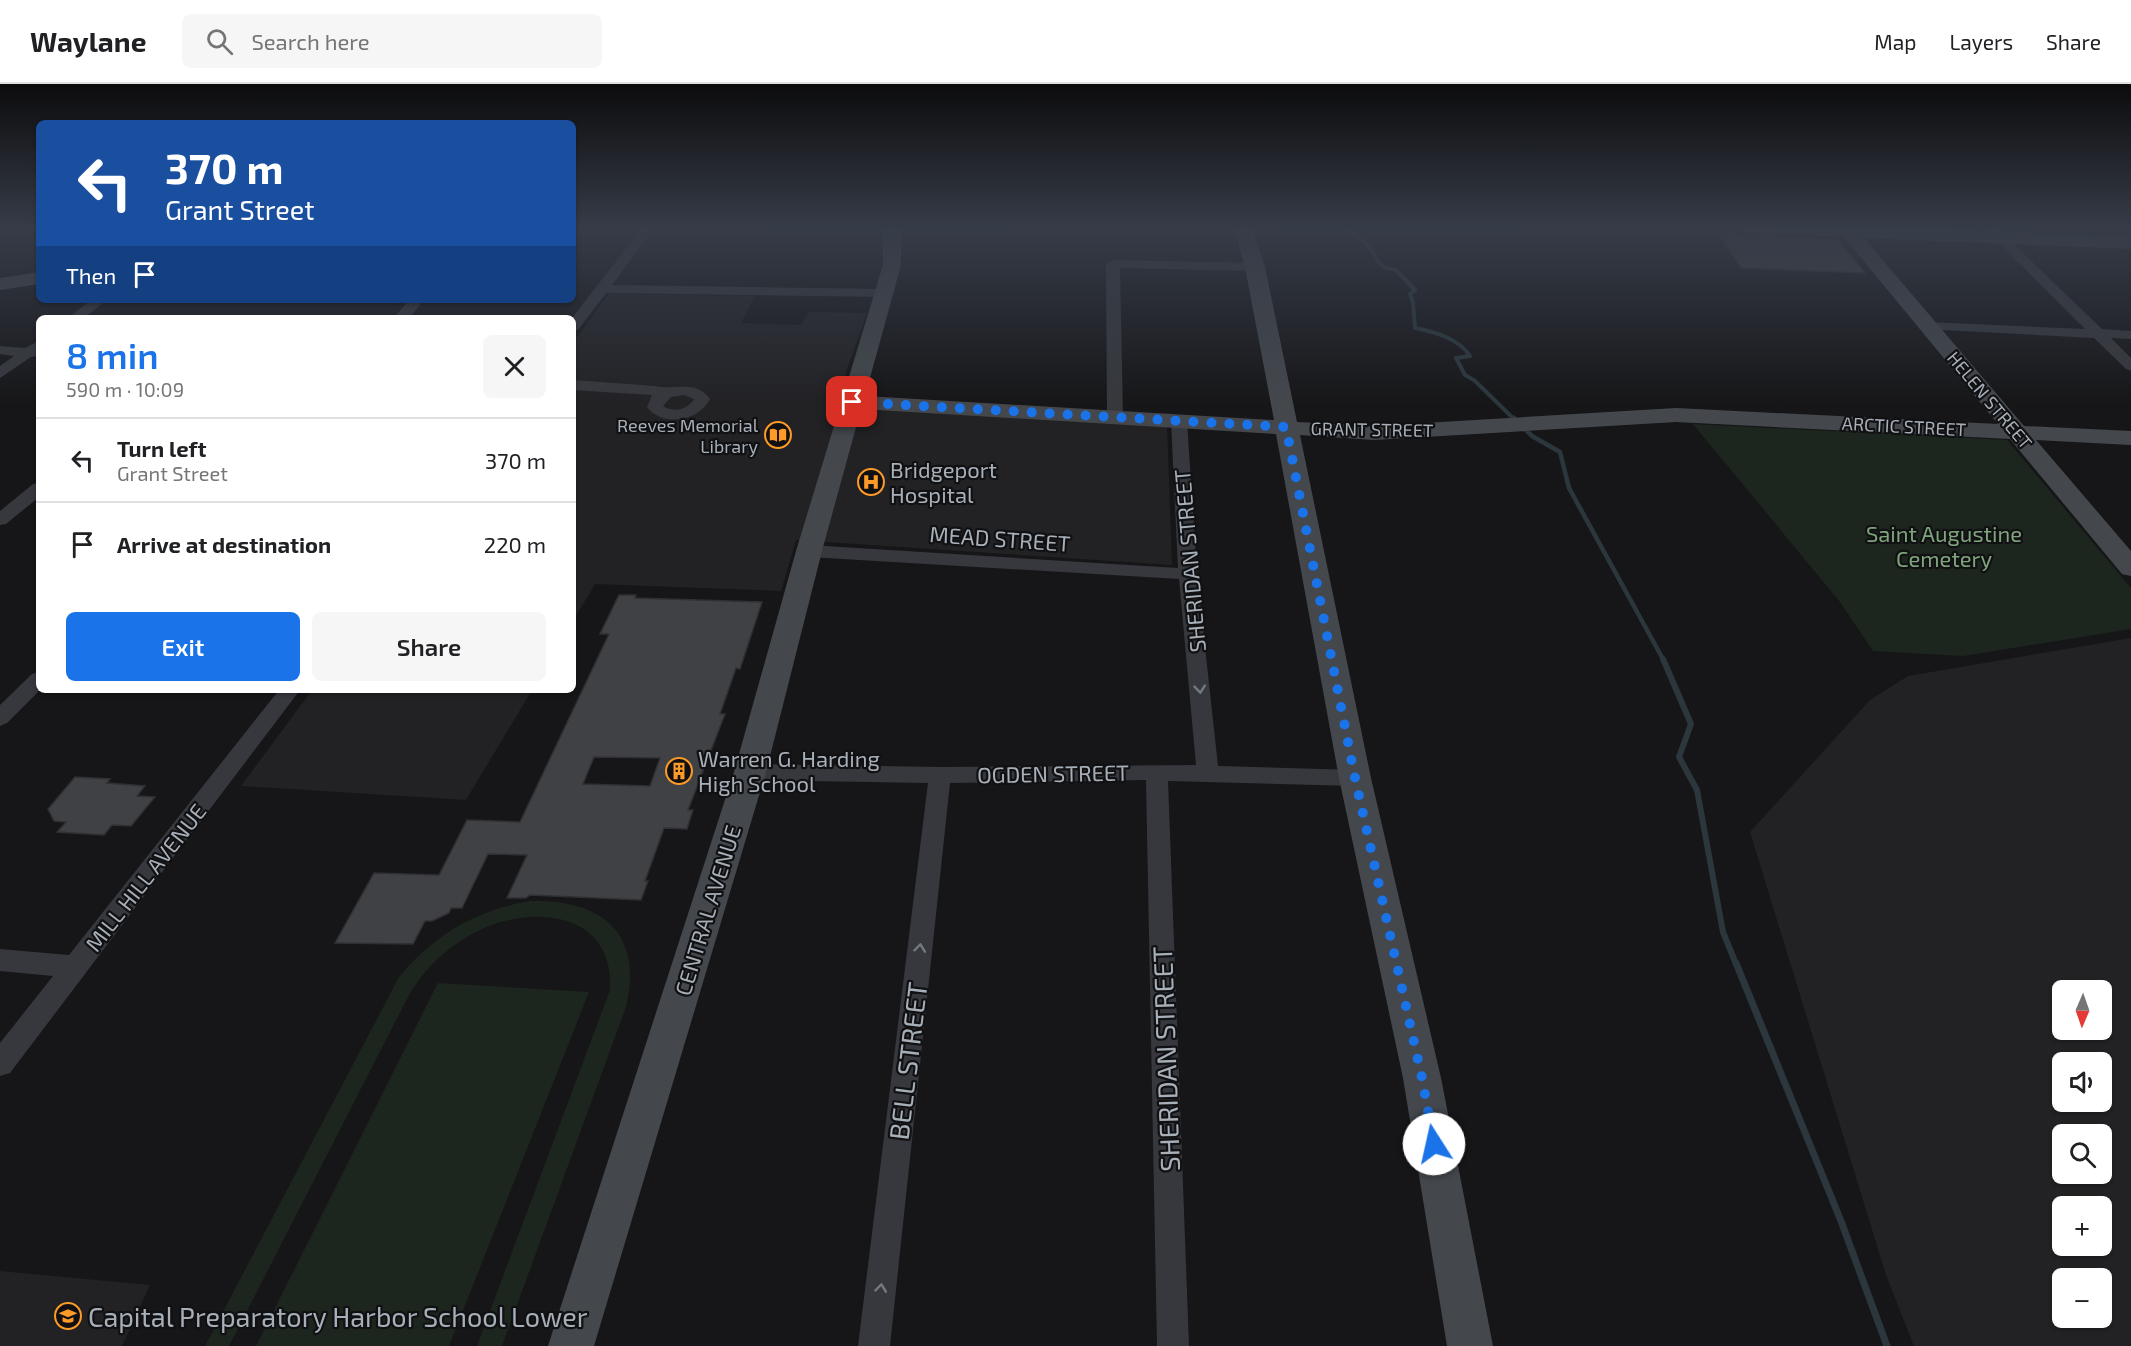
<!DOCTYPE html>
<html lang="en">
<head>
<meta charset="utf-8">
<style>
  body { margin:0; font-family:"Exo 2",sans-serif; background:#f6f6f6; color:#202124; height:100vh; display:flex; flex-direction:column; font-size:22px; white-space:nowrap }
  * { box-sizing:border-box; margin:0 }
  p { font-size:20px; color:#757577 }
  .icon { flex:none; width:33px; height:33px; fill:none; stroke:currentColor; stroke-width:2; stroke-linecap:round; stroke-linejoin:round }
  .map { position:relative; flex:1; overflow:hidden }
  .side { position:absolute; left:36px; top:231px; width:540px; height:378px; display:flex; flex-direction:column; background:#fff; border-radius:9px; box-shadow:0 2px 4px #0004 }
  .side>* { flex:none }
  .hud { position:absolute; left:36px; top:36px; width:540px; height:183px; border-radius:9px; box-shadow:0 2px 4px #0004; background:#1a4fa0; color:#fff; overflow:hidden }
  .needle { width:39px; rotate:182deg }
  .fabs { position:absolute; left:2052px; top:896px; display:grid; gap:12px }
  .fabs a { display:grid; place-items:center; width:60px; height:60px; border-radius:9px; background:#fff; box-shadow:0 2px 4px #0004; font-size:30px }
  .pin { position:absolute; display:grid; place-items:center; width:51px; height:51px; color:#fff; margin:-26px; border-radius:12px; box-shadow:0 3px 9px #0006 }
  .me { position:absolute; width:66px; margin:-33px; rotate:350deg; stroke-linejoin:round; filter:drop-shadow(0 0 4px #0008) }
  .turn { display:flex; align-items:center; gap:21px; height:126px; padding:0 30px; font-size:27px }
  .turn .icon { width:78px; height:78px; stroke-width:2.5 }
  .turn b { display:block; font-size:42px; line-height:51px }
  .then { display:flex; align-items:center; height:57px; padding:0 30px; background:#0003; gap:12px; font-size:22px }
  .round { display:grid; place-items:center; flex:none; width:63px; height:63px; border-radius:9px; background:#f6f6f6 }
  .overview { display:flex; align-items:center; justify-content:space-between; height:102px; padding:0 30px }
  h1 { font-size:36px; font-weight:600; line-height:45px; color:#1a73e8 }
  .action { display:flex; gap:12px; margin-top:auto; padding:12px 30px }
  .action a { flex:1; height:69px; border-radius:9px; background:#1a73e8; color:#fff; font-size:24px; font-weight:600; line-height:69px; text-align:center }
  .action a+a { background:#f6f6f6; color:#202124 }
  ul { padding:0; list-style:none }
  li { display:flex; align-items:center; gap:18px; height:84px; padding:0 30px; border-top:2px solid #e0e0e0 }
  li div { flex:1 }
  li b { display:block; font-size:22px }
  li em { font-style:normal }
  header { display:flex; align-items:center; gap:36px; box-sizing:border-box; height:84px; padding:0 30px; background:#fff; border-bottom:2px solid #e0e0e0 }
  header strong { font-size:28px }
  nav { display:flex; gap:33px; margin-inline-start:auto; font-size:21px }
  .search { width:420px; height:54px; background:#f6f6f6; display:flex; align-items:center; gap:15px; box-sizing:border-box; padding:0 21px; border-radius:9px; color:#757577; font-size:22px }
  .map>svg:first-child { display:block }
</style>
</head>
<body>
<header>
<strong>Waylane</strong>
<div class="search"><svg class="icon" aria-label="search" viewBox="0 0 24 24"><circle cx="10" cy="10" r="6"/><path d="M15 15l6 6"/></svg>Search here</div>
<nav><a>Map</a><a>Layers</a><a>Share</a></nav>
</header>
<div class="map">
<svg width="2131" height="1262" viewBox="0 0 2131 1262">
  <rect width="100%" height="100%" fill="#161618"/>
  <path fill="#222225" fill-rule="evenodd" d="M 609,210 L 755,212 L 741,239 L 801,241 L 809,228 L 867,229 L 834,322 L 1167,340 L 1172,481 L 796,456 L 781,507 L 595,500 L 573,537 L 573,258 Z
    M 2131,554 L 2131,1262 L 1914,1262 L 1886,1191 L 1750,748 L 1870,616 L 1908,592 ZM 2062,906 L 2102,906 L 2102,945 L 2062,945 ZM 2062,978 L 2102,978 L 2102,1017 L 2062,1017 ZM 2062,1050 L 2102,1050 L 2102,1089 L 2062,1089 ZM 2062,1122 L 2102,1122 L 2102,1161 L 2062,1161 ZM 2062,1194 L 2102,1194 L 2102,1233 L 2062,1233 Z
    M 312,606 L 532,606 L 466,716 L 241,702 Z
    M 0,1187 L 150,1201 L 122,1262 L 0,1262 Z"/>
  <path fill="#1d261e" d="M 1693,340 L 2007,356 L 2131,504 L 2131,545 L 1963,572 L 1873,567 L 1840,518 Z
    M 530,817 C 601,815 644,848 626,923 L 502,1262 L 477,1262 L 610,906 C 615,825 527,819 472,850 C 445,865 426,884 410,909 L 229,1262 L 205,1262 L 399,893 C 434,851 476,826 530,817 Z
    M 438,899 L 589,908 L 449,1262 L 256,1262 Z"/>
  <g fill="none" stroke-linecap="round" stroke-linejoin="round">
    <path stroke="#2b373d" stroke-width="4" d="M 1344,144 C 1352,150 1362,155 1368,162 C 1380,174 1373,183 1396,186 L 1415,206 L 1410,210 L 1413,218 L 1415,244 C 1435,248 1458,254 1470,272 L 1456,274 L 1465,291 L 1474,296 L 1515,336"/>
    <path stroke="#2b373d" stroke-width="4.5" d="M 1514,334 L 1532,352 L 1560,368 L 1569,404 L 1664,577"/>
    <path stroke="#2b373d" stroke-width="6" d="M 1663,575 L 1691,640 L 1679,673 L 1697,706 L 1723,848 L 1736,880"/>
    <path stroke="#2b373d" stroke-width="7" d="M 1736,879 L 1841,1137 L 1887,1262"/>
  </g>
  <path fill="#404145" stroke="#303034" stroke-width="1.5" fill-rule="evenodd" d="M 1719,150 L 1837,155 L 1865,189 L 1741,184 Z
    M 619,511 L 636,511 L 635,514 L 762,518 L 740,585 L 736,584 L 720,630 L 725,630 L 688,726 L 693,726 L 687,745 L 664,744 L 645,797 L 648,797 L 641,816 L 530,811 L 526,814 L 507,814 L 527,771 L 488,770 L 462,824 L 451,824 L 449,829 L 432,837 L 425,837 L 413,860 L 335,859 L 374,789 L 439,791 L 467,736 L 520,738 L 609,550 L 600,550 ZM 594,673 L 660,674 L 650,702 L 583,700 Z
    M 75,693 L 110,695 L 107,699 L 145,702 L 137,712 L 155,713 L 131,742 L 112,741 L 104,751 L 57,748 L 66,738 L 54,737 L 48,725 Z"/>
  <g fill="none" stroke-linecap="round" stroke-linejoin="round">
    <path fill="#36383d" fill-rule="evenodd" d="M 642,144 L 654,144 L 612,201 L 884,205 L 891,209 L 884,213 L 606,209 L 578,246 L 573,247 L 572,234 Z
      M 1984,144 L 1997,144 L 2102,245 L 2131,247 L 2131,255 L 2111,254 L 2131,274 L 2131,287 L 2126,285 L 2094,254 L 1923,245 L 1921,242 L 1928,238 L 2085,245 Z
      M 1113,176 L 1255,179 L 1262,183 L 1255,187 L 1120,184 L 1123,333 L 1115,338 L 1107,333 L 1106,180 Z
      M 91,216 L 107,216 L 84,234 L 68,234 Z
      M 409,216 L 424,216 L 409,234 L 394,234 Z
      M 39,257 L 37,272 L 31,273 L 0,294 L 0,282 L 14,272 L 0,270 L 0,262 L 25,264 Z
      M 573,296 L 655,302 C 675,307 695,295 710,315 C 699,337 663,344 647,323 L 652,311 L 573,306 ZM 684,311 L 694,315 C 687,326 674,329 663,322 L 671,313 Z
      M 1179,332 L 1187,337 L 1197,490 L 1218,682 L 1355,686 L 1363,688 L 1366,694 L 1363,700 L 1355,702 L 1168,697 L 1189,1262 L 1157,1262 L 1146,696 L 950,699 L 890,1262 L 858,1262 L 928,699 L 750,696 L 742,694 L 739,688 L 742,682 L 750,680 L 940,683 L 1196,681 L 1179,495 L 809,473 L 803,471 L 800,467 L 803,463 L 809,461 L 1178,484 L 1171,337 Z
      M 39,399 L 39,413 L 6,440 L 0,441 L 0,427 L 33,400 Z
      M 39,588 L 40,606 L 7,639 L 0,642 L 0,621 L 32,590 Z
      M 279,606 L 300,606 L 10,989 L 0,992 L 0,959 L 53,892 L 0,887 L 0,865 L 69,871 Z"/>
    <path fill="#44484d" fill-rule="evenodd" d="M 883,144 L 901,144 L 901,181 L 865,312 L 1274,336 L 1245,183 L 1234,144 L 1252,144 L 1265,183 L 1297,338 L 1374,342 L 1676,324 L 1998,340 L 1844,153 L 1750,149 L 1744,148 L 1741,144 L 1885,144 L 2131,153 L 2131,165 L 1864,154 L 2024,342 L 2131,347 L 2131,361 L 2036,356 L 2131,467 L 2131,492 L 2122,490 L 2010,355 L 1676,338 L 1374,356 L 1300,351 L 1371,694 L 1441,994 L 1493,1262 L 1447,1262 L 1403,994 L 1339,694 L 1276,350 L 861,325 L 822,467 L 766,688 L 594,1262 L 548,1262 L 734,688 L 796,467 L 883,181 Z
      M 39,188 L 39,200 L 0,206 L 0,194 Z"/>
  </g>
  <defs><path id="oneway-chevron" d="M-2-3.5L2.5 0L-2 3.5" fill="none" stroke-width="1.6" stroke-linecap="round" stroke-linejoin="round" transform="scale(1.5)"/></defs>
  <g stroke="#747981">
    <use href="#oneway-chevron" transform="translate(1200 605) rotate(84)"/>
    <use href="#oneway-chevron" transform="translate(920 864) rotate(-83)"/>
    <use href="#oneway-chevron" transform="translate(881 1204) rotate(-83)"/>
  </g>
  <linearGradient id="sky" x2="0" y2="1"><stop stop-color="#0c0c0d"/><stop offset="0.45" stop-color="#363c48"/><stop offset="1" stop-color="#363c48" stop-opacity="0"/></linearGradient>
  <rect width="2131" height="321" fill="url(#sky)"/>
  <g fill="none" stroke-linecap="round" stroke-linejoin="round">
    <path stroke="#1a73e8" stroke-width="10" stroke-dasharray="0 18" d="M 852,318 L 1286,343 L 1355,694 L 1422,994 L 1434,1060"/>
  </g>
  <defs>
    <symbol id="library-ring" viewBox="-11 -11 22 22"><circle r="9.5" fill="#111113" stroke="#fe9a28" stroke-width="1.5"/><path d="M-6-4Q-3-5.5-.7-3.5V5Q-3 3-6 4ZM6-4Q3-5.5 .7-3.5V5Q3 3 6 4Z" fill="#fe9a28"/></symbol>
    <symbol id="hospital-ring" viewBox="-11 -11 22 22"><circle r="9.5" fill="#111113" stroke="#fe9a28" stroke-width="1.5"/><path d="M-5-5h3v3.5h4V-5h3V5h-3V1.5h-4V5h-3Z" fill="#fe9a28"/></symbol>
    <symbol id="building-ring" viewBox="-11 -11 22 22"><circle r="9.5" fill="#111113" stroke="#fe9a28" stroke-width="1.5"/><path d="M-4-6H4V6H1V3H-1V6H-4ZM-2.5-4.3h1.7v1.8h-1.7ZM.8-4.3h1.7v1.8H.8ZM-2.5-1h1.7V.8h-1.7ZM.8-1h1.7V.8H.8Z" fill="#fe9a28"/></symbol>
    <symbol id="school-ring" viewBox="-11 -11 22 22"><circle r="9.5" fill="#111113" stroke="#fe9a28" stroke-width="1.5"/><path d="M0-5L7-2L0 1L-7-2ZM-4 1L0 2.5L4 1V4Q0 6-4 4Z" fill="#fe9a28"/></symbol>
  </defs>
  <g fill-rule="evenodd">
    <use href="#library-ring" x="763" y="336" width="30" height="30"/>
    <use href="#hospital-ring" x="856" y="383" width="30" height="30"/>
    <use href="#building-ring" x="664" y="672" width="30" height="30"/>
    <use href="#school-ring" x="53" y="1217" width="30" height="30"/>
  </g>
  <g text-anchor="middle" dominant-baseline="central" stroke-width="4.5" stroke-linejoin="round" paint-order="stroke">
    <g font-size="18" fill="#a7afb9" stroke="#111113">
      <text transform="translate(1990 316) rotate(50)">HELEN STREET</text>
      <text transform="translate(1904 342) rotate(3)">ARCTIC STREET</text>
      <text transform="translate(1372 345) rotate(1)">GRANT STREET</text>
    </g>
    <g font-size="18" fill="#a7afb9" stroke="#111113" text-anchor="end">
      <text x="758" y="341">Reeves Memorial<tspan x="758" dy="21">Library</tspan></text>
    </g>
    <g font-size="22" fill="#a7afb9" stroke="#111113" text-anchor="start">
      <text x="890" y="385">Bridgeport<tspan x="890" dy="25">Hospital</tspan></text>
      <text x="698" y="674">Warren G. Harding<tspan x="698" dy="25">High School</tspan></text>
    </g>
    <g font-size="22" fill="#7fa57d" stroke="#111113">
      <text x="1944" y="449">Saint Augustine<tspan x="1944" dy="25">Cemetery</tspan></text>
    </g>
    <g font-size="22" fill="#a7afb9" stroke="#111113">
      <text transform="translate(1000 454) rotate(4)">MEAD STREET</text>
      <text transform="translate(1189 477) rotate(-95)">SHERIDAN STREET</text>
      <text transform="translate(1053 689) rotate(-1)">OGDEN STREET</text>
      <text transform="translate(145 793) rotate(-52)">MILL HILL AVENUE</text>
      <text transform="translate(707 826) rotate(-73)">CENTRAL AVENUE</text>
    </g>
    <g font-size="27" fill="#a7afb9" stroke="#111113">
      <text transform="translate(1165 975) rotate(-92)">SHERIDAN STREET</text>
      <text transform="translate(907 977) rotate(-83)">BELL STREET</text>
    </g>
    <g font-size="27" fill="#a7afb9" stroke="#111113" text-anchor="start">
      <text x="88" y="1232">Capital Preparatory Harbor School Lower</text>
    </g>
  </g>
</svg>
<div class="fabs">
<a><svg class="needle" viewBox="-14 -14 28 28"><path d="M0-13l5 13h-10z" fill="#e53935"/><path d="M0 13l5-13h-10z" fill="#757577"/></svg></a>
<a><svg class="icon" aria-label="sound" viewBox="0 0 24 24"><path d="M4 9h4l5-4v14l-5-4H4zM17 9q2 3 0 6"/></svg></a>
<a><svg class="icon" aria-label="search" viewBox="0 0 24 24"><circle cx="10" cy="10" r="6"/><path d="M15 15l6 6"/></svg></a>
<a>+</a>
<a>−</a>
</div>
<div class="pin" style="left:852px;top:318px;background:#d93025"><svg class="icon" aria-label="arrive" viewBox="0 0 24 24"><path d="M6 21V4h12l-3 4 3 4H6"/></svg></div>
<svg class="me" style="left:1434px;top:1060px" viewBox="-20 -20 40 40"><circle r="19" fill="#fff"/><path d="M0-13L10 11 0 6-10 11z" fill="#1a73e8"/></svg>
<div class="hud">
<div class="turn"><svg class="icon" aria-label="left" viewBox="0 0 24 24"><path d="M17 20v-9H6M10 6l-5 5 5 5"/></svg><div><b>370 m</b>Grant Street</div></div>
<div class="then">Then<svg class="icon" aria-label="arrive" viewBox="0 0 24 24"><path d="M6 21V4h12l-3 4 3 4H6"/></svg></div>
</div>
<section class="side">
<div class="overview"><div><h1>8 min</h1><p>590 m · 10:09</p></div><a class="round"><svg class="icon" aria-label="close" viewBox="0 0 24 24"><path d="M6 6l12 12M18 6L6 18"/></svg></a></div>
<ul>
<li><svg class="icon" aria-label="left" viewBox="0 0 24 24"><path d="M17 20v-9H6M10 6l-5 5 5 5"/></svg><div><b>Turn left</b><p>Grant Street</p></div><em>370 m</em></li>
<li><svg class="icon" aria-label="arrive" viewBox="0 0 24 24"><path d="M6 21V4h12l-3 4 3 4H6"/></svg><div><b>Arrive at destination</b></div><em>220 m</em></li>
</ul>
<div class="action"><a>Exit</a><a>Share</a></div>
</section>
</div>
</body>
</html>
